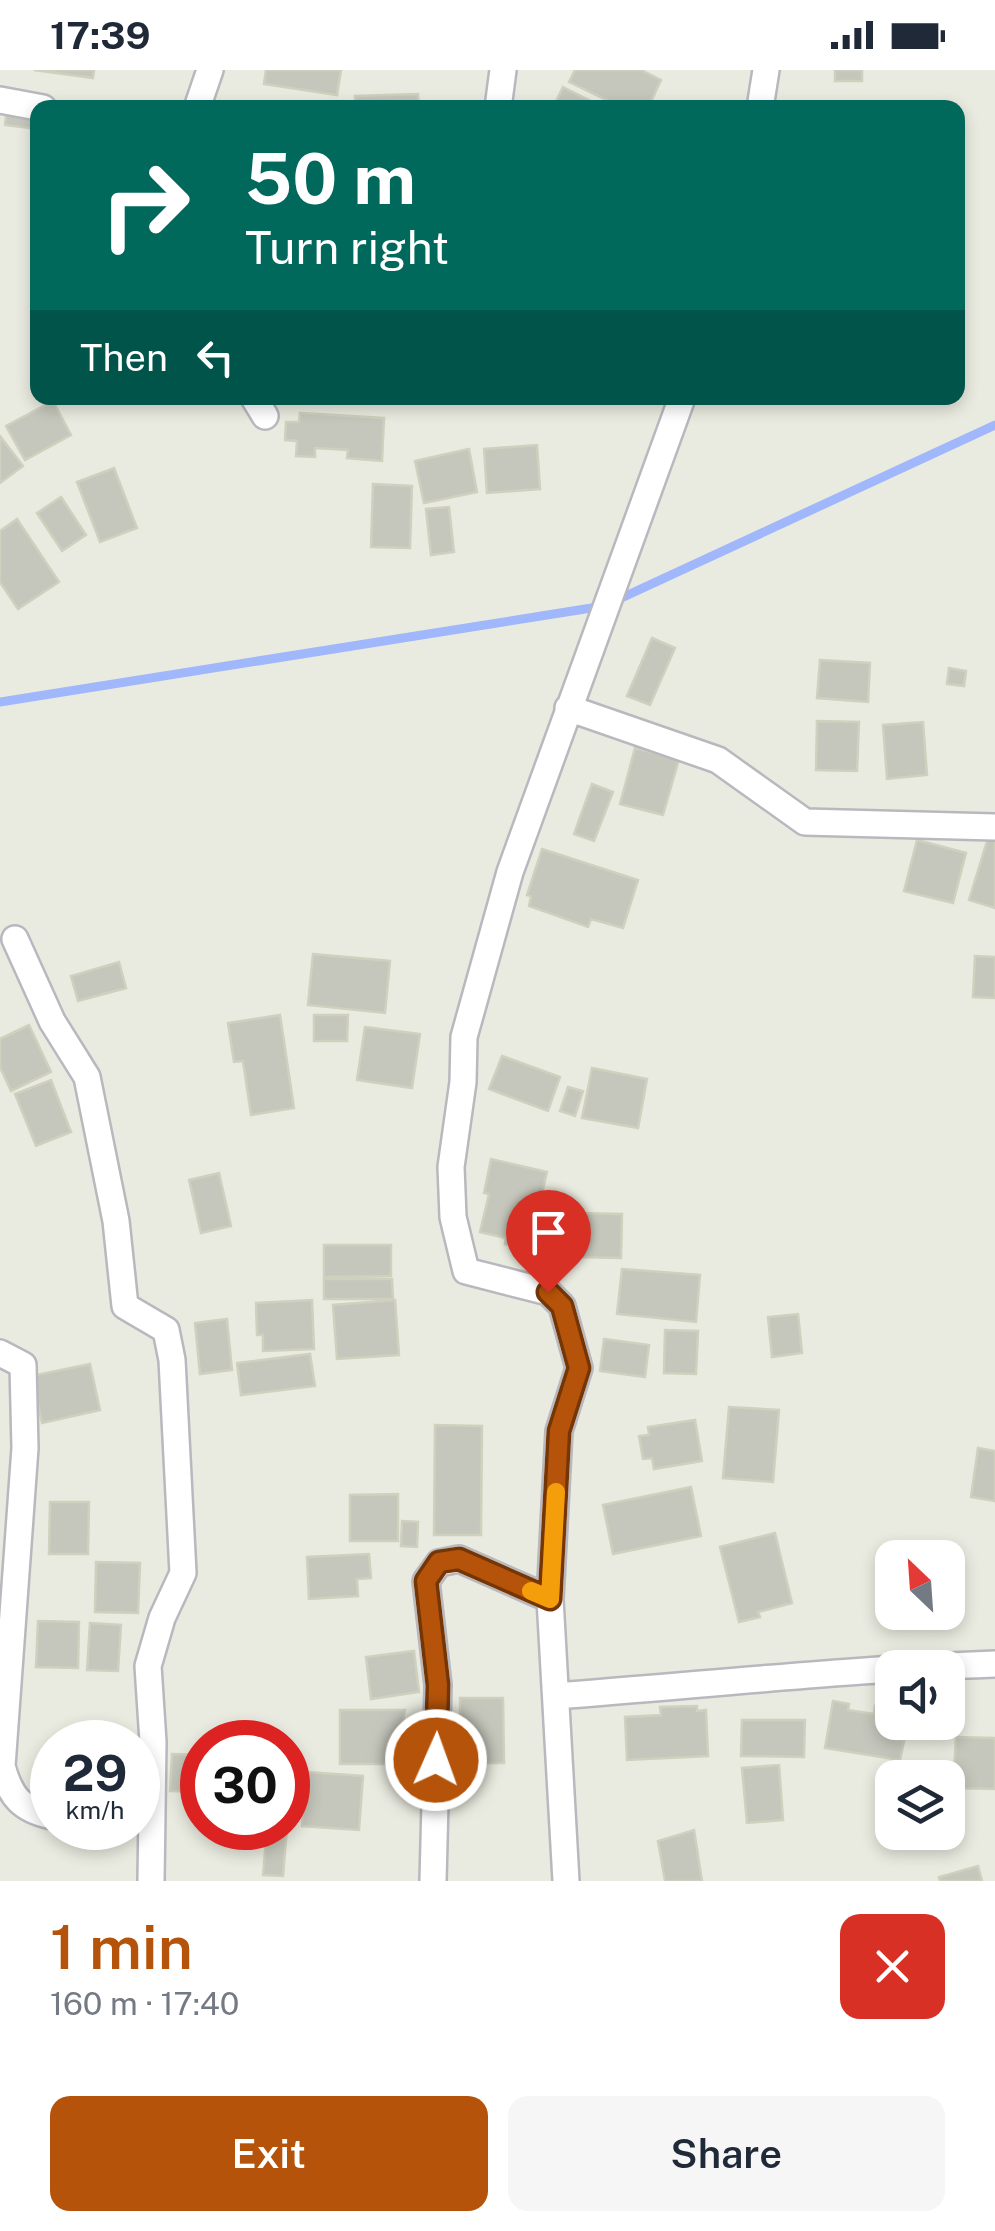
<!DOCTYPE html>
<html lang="en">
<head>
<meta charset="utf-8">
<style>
  body { margin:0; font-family:"Public Sans",sans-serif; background:#f6f6f7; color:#1f2937; height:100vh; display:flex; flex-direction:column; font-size:38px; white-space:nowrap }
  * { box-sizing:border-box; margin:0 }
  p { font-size:32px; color:#747a83 }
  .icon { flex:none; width:55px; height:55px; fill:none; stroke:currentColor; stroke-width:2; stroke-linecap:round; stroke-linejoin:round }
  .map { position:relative; height:1811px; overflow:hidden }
  .side { display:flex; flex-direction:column; background:#fff; flex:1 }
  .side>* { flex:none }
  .hud { position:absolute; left:30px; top:30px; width:935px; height:305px; border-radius:20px; box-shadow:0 5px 15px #0003; background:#00695c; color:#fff; overflow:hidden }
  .needle { width:65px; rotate:335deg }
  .controls { position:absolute; left:875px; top:1470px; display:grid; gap:20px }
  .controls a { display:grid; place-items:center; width:90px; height:90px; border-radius:20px; background:#fff; box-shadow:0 5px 15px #0003; font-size:50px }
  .speed { position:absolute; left:30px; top:1650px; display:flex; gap:20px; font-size:50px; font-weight:700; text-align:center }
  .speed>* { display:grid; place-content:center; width:130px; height:130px; border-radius:50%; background:#fff; box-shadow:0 5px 15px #0003; line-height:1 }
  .speed small { font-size:25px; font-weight:400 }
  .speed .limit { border:15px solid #d22; background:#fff; color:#111 }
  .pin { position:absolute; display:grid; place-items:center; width:85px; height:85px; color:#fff; margin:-102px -42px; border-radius:50% 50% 50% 0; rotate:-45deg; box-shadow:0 0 10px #0007 }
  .pin .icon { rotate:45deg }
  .me { position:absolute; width:110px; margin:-55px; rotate:2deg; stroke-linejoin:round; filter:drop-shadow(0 0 8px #0008) }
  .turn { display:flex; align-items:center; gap:35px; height:210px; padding:0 50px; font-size:45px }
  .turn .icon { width:130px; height:130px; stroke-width:2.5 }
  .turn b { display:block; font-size:70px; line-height:85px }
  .then { display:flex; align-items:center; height:95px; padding:0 50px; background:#0003; gap:20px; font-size:38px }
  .round { display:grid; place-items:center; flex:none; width:105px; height:105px; border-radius:20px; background:#f6f6f7 }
  .head { display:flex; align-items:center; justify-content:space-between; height:170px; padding:0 50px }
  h1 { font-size:60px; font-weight:600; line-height:75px; color:#b45309 }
  .button { display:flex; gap:20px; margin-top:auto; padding:20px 50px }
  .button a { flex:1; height:115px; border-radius:20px; background:#b45309; color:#fff; font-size:40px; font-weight:600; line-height:115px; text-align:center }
  .button a+a { background:#f6f6f7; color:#1f2937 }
  .status { display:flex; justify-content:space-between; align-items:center; height:70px; padding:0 50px; background:#fff; direction:ltr }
  .status svg { height:28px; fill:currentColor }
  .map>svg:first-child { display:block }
</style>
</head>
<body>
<div class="status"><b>17:39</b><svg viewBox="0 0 49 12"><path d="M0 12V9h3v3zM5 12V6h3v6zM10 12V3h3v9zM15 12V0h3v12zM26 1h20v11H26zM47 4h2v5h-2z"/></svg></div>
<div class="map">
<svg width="995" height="1811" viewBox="0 0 995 1811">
  <rect width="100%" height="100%" fill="#eaebe0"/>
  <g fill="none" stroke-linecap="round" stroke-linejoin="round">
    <path stroke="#a0b7fb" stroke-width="9" d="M 0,632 L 604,536 L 995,355"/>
  </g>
  <path fill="#c6c7bc" stroke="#d0d0bf" stroke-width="2.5" d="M 34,0 L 94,0 L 93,8 Z
    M 266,0 L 341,0 L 337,25 L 264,14 Z
    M 575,0 L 641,0 L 661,10 L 648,38 L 623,38 L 569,12 Z
    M 835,0 L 862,0 L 862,11 L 835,11 Z
    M 563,17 L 605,38 L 553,38 Z
    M 418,24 L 419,38 L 355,38 L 355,26 Z
    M 7,37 L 38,40 L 38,59 L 5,55 Z
    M 53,331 L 71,365 L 25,390 L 6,356 Z
    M 300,343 L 384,348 L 382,391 L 347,388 L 348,380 L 315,378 L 315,387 L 296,386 L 297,371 L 285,370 L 286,352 L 299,352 Z
    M 0,366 L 23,396 L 0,413 Z
    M 537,375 L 540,419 L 487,423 L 484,379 Z
    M 469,379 L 477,422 L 424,433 L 415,391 Z
    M 114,398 L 137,458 L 100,472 L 77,412 Z
    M 373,414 L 412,416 L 410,478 L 371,477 Z
    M 61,427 L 86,465 L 62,481 L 37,443 Z
    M 449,437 L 454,482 L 431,485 L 426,439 Z
    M 17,449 L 59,512 L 18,539 L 0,512 L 0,461 Z
    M 652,568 L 675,578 L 650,635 L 627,626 Z
    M 820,590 L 870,593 L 868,632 L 817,628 Z
    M 949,598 L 966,601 L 964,616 L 947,614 Z
    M 817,651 L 859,652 L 857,701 L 816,700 Z
    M 923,652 L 927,705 L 887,709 L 883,655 Z
    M 635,678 L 679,689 L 663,745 L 620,734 Z
    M 592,714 L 613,722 L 594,771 L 574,764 Z
    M 988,768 L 995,770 L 995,838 L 969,830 Z
    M 917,770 L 966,783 L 953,833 L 904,821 Z
    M 542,779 L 638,810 L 623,858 L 591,849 L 588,857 L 529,836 L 531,826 L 527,825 Z
    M 313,884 L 390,891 L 385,943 L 308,935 Z
    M 975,886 L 995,887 L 995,928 L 973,927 Z
    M 119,892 L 126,918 L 78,931 L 71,906 Z
    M 280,945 L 294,1038 L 251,1045 L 243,991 L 234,992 L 228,953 Z
    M 314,945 L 348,945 L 347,971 L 314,971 Z
    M 29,955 L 51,1002 L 11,1021 L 0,997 L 0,969 Z
    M 365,957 L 420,964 L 412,1018 L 357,1010 Z
    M 502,986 L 560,1007 L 548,1041 L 489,1019 Z
    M 592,998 L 647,1009 L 638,1058 L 582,1048 Z
    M 51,1010 L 71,1062 L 36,1076 L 15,1024 Z
    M 568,1017 L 583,1021 L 575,1046 L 560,1041 Z
    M 491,1089 L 547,1102 L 536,1149 L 529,1147 L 522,1178 L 505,1174 L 506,1168 L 480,1162 L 489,1124 L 484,1123 Z
    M 219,1103 L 231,1156 L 201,1163 L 189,1110 Z
    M 576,1143 L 622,1144 L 621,1188 L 575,1187 Z
    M 324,1175 L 391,1175 L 391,1206 L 324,1207 Z
    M 622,1199 L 700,1205 L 696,1252 L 617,1244 Z
    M 324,1209 L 392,1209 L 393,1229 L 324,1229 Z
    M 312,1230 L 314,1279 L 263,1281 L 263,1265 L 257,1265 L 256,1233 Z
    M 395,1230 L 399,1285 L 337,1289 L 333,1235 Z
    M 798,1244 L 802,1283 L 772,1287 L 768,1247 Z
    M 227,1249 L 232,1300 L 200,1304 L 195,1253 Z
    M 665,1260 L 698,1261 L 696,1304 L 664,1303 Z
    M 604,1269 L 649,1275 L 645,1307 L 600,1301 Z
    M 310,1284 L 315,1316 L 241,1325 L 237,1293 Z
    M 90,1294 L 100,1340 L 42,1353 L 32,1306 Z
    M 729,1337 L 779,1340 L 773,1412 L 723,1408 Z
    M 695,1350 L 702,1391 L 654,1399 L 652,1388 L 643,1389 L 639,1366 L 649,1365 L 648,1357 Z
    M 435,1355 L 482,1356 L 481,1465 L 434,1465 Z
    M 978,1378 L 995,1381 L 995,1431 L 971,1427 Z
    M 691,1417 L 701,1466 L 613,1484 L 603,1435 Z
    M 398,1424 L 398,1471 L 350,1471 L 350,1425 Z
    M 50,1432 L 89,1432 L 88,1484 L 49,1484 Z
    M 402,1451 L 418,1452 L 417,1477 L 401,1476 Z
    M 775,1463 L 792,1533 L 758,1542 L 760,1547 L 739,1552 L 720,1477 Z
    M 369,1484 L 371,1508 L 357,1509 L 358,1526 L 309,1529 L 307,1487 Z
    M 96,1492 L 140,1493 L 138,1543 L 95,1542 Z
    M 38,1551 L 79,1552 L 78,1598 L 36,1597 Z
    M 90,1553 L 121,1555 L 118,1601 L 87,1600 Z
    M 414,1581 L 419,1622 L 371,1629 L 366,1587 Z
    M 460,1628 L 503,1628 L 504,1693 L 460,1693 Z
    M 833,1631 L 849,1634 L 848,1640 L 874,1644 L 875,1636 L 892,1638 L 892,1652 L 900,1652 L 897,1670 L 904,1671 L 900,1690 L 825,1678 Z
    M 697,1636 L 697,1641 L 706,1640 L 708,1686 L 627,1690 L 625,1647 L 661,1645 L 660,1637 Z
    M 340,1640 L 405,1640 L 394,1694 L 340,1694 Z
    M 742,1650 L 805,1650 L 804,1687 L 741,1686 Z
    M 956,1667 L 995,1668 L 995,1719 L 953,1718 Z
    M 172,1684 L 202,1685 L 202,1722 L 170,1721 Z
    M 779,1695 L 783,1750 L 747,1753 L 742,1698 Z
    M 306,1702 L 363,1706 L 359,1760 L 302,1756 Z
    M 267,1758 L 287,1758 L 283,1806 L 263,1805 Z
    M 694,1760 L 702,1811 L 665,1811 L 658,1771 Z
    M 978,1796 L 982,1811 L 940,1811 L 939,1807 Z"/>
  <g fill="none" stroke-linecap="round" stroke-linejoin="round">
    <defs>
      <path id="minor" d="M 0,30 L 43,38
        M 197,38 L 210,0
        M 498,38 L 503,0
        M 760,38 L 766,0
        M 254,328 L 265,346
        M 568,638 L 718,690 L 805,752 L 995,757
        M 15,869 L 52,951 L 87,1007 L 116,1151 L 125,1236 L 166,1260 L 172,1290 L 183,1503 L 162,1548 L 148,1596 L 153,1672 L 151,1811
        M 0,1283 L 23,1295 L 25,1378 L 2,1696 C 10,1726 21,1740 52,1746
        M 556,1626 C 703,1615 848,1599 995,1594
        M 433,1811 L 438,1615 L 426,1511 L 439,1493 L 459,1489 L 550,1529
        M 566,1811 L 550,1529 L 559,1361 L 579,1298 L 562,1236 L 548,1222 L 466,1201 L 453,1147 L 451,1097 L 463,1012 L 464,967 L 510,802 L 682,328"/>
    </defs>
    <use href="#minor" stroke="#b8b8be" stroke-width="30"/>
    <use href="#minor" stroke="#fff" stroke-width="25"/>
  </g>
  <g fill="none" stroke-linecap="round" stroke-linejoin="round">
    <defs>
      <path id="route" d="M 436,1690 L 438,1615 L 426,1511 L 439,1492 L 459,1489 L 550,1529 L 559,1361 L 579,1298 L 562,1236 L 548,1222"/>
    </defs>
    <use href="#route" stroke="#753606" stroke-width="25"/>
    <use href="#route" stroke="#b45309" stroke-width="18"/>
    <path stroke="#f59e0b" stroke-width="18" d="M 531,1521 L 550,1529 L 556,1422"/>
  </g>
</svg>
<div class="controls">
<a><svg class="needle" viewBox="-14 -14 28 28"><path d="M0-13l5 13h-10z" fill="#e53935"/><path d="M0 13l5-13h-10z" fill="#747a83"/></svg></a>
<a><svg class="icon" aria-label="sound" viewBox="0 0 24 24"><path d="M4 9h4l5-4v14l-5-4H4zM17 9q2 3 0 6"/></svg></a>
<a><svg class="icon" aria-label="layers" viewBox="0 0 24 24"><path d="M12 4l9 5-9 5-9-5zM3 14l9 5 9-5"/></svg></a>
</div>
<div class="speed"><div>29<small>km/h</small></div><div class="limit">30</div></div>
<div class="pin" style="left:548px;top:1222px;background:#d93025"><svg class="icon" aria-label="arrive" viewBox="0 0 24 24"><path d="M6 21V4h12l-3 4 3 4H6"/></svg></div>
<svg class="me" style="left:436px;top:1690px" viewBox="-20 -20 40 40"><circle r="17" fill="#b45309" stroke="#fff" stroke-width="3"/><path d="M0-11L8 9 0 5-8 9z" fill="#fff"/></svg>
<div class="hud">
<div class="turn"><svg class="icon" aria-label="right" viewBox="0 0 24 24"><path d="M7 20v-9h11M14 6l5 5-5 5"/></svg><div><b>50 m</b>Turn right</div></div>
<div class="then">Then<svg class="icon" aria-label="left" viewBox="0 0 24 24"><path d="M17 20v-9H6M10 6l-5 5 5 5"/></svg></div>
</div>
</div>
<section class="side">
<div class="head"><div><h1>1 min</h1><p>160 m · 17:40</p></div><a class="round" style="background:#d93025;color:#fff"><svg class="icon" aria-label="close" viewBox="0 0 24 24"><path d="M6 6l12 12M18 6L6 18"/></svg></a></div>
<div class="button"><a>Exit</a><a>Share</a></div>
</section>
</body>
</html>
